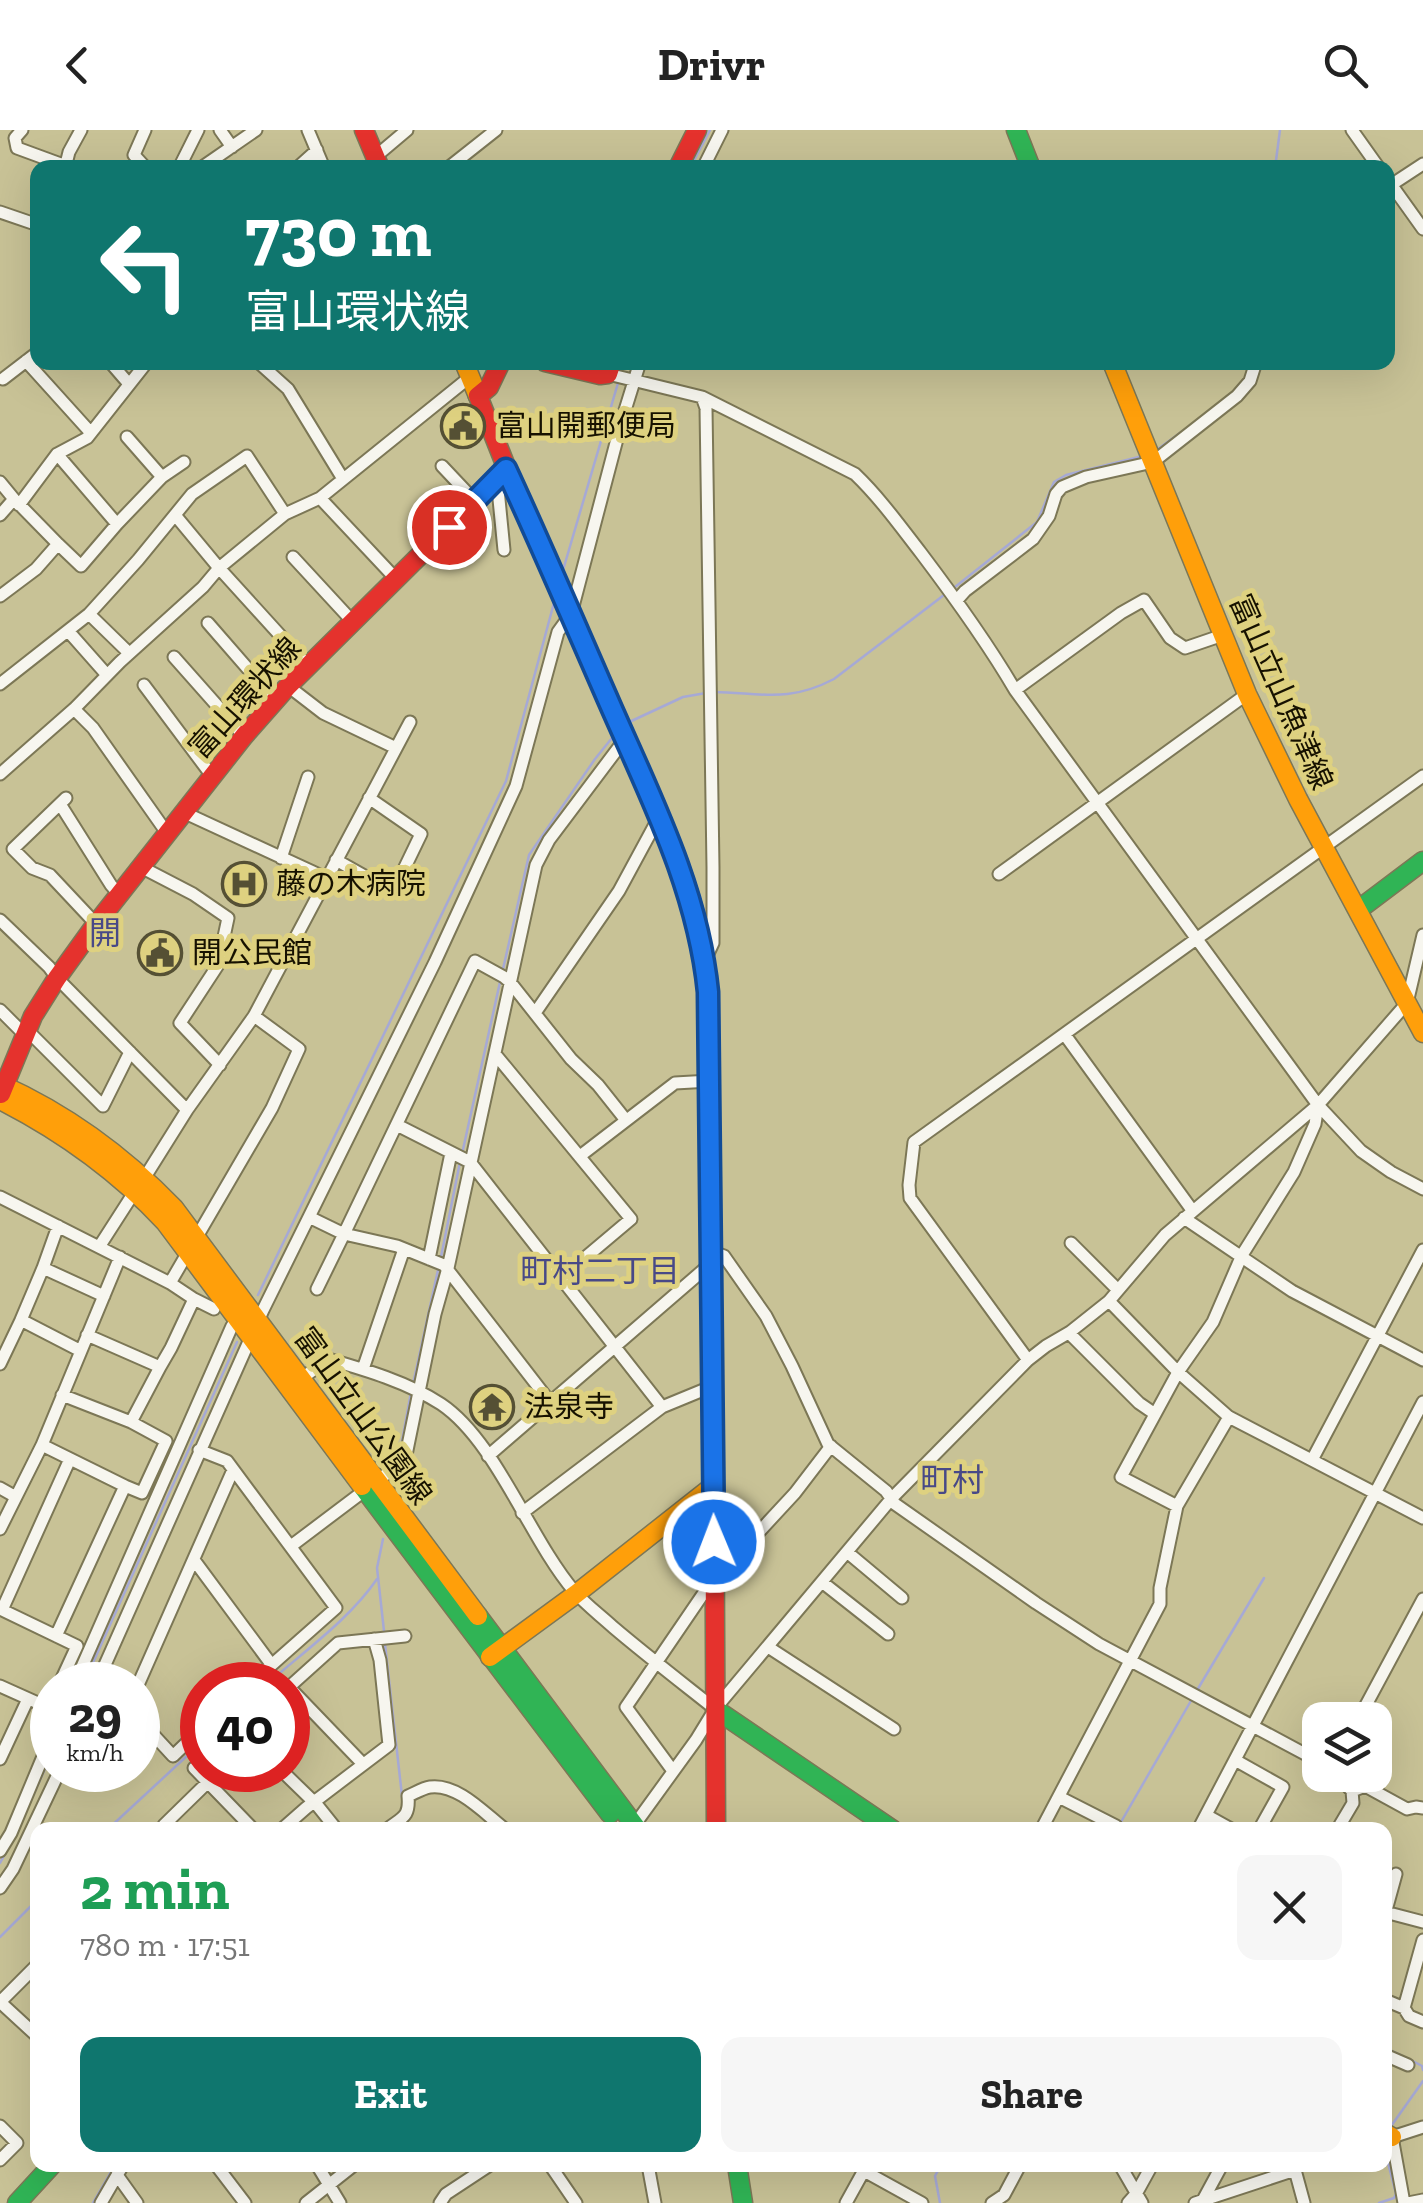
<!DOCTYPE html>
<html lang="en">
<head>
<meta charset="utf-8">
<style>
  body { margin:0; font-family:"Zilla Slab","Noto Sans JP",serif; background:#f6f6f6; color:#222; height:100vh; display:flex; flex-direction:column; font-size:38px; white-space:nowrap }
  * { box-sizing:border-box; margin:0 }
  p { font-size:32px; color:#767676 }
  .icon { flex:none; width:55px; height:55px; fill:none; stroke:currentColor; stroke-width:2; stroke-linecap:round; stroke-linejoin:round }
  .map { position:relative; flex:1; overflow:hidden }
  .panel { position:absolute; left:30px; top:1692px; width:1362px; height:350px; display:flex; flex-direction:column; background:#fff; border-radius:20px; box-shadow:0 10px 40px #0002 }
  .panel>* { flex:none }
  .guide { position:absolute; left:30px; top:30px; width:1365px; height:210px; border-radius:20px; box-shadow:0 10px 40px #0002; background:#0f766e; color:#fff; overflow:hidden }
  .buttons { position:absolute; left:1302px; top:1572px; display:grid; gap:20px }
  .buttons a { display:grid; place-items:center; width:90px; height:90px; border-radius:20px; background:#fff; box-shadow:0 10px 40px #0002; font-size:50px }
  .speed { position:absolute; left:30px; top:1532px; display:flex; gap:20px; font-size:50px; font-weight:700; text-align:center }
  .speed>* { display:grid; place-content:center; width:130px; height:130px; border-radius:50%; background:#fff; box-shadow:0 10px 40px #0002; line-height:1 }
  .speed small { font-size:25px; font-weight:400 }
  .speed .limit { border:15px solid #d22; background:#fff; color:#111 }
  .pin { position:absolute; display:grid; place-items:center; width:85px; height:85px; color:#fff; margin:-42px; border:5px solid #fff; border-radius:50%; box-shadow:0 2px 10px #0007 }
  .me { position:absolute; width:110px; margin:-55px; rotate:359deg; stroke-linejoin:round; filter:drop-shadow(0 0 8px #0008) }
  .turn { display:flex; align-items:center; gap:35px; height:210px; padding:0 50px; font-size:45px }
  .turn .icon { width:130px; height:130px; stroke-width:2.5 }
  .turn b { display:block; font-size:70px; line-height:85px }
  .round { display:grid; place-items:center; flex:none; width:105px; height:105px; border-radius:20px; background:#f6f6f6 }
  .summary { display:flex; align-items:center; justify-content:space-between; height:170px; padding:0 50px }
  h1 { font-size:60px; font-weight:700; line-height:75px; color:#1e9e55 }
  .cta { display:flex; gap:20px; margin-top:auto; padding:20px 50px }
  .cta a { flex:1; height:115px; border-radius:20px; background:#0f766e; color:#fff; font-size:40px; font-weight:700; line-height:115px; text-align:center }
  .cta a+a { background:#f6f6f6; color:#222 }
  header { display:flex; justify-content:space-between; align-items:center; height:130px; padding:0 50px; background:#fff; font-size:45px; font-weight:700 }
  .map>svg:first-child { display:block }
</style>
</head>
<body>
<header><svg class="icon" aria-label="back" viewBox="0 0 24 24"><path d="M15 5l-7 7 7 7"/></svg>Drivr<svg class="icon" aria-label="search" viewBox="0 0 24 24"><circle cx="10" cy="10" r="6"/><path d="M15 15l6 6"/></svg></header>
<div class="map">
<svg width="1423" height="2073" viewBox="0 0 1423 2073">
  <rect width="100%" height="100%" fill="#c8c296"/>
  <g fill="none" stroke-linecap="round" stroke-linejoin="round">
    <path stroke="#a6a9d5" stroke-width="2.5" d="M 690,38 L 710,0
      M 1275,38 L 1280,0
      M 1155,321 L 1201,288
      M 561,447 L 618,253
      M 955,457 L 1037,392 L 1054,352 L 1066,345 L 1143,326
      M 714,562 C 762,563 788,573 834,549 L 944,465
      M 625,594 L 683,567 L 706,563
      M 503,839 L 529,725 L 595,629 L 616,603
      M 462,1024 L 500,852
      M 441,1127 L 460,1032
      M 258,1165 L 506,651 L 555,469
      M 413,1254 L 438,1140
      M 400,1322 L 411,1262
      M 383,1409 L 377,1438 L 384,1501
      M 385,1514 L 403,1675
      M 83,1555 L 237,1212
      M 266,1555 C 303,1522 349,1490 377,1449
      M 1196,1562 L 1264,1448
      M 22,1690 L 52,1623
      M 1121,1692 L 1192,1569
      M 107,1700 L 202,1612
      M 0,1733 L 5,1724
      M 0,1807 L 38,1769
      M 1385,1918 L 1402,1926
      M 1409,1929 L 1422,1936 L 1423,1940
      M 1389,1999 L 1423,1951
      M 93,2073 L 115,2035
      M 940,2073 L 935,2046 L 941,2035
      M 1379,2073 L 1394,2068 L 1396,2064 L 1385,2021"/>
    <defs>
      <path id="street" d="M 22,0 L 15,8 L 17,18 L 66,36
        M 145,0 L 134,25 L 146,38
        M 220,0 L 232,17
        M 308,0 L 324,38
        M 1352,0 L 1379,38
        M 375,27 L 407,0
        M 65,38 L 69,22 L 81,0
        M 179,38 L 198,0
        M 201,38 L 256,0
        M 297,38 L 317,20
        M 448,38 L 496,0
        M 703,38 L 722,0
        M 1388,50 L 1423,99
        M 1388,57 L 1423,34
        M 0,82 L 38,95
        M 26,231 L 91,303
        M 110,232 L 129,254
        M 258,232 L 288,259 L 343,349
        M 608,244 L 702,267 L 855,344 C 880,368 900,396 921,423 C 955,468 987,512 1015,560 L 1318,975 L 1361,1021 L 1391,1042 L 1423,1059
        M 3,249 L 38,222
        M 702,267 L 706,278 L 713,737 L 713,813 L 705,830
        M 127,307 L 162,347
        M 442,336 L 475,371
        M 497,349 L 504,420
        M 0,352 L 14,369 L 0,385
        M 320,368 L 396,449
        M 19,375 L 57,324
        M 175,385 L 219,438 L 308,536
        M 117,394 L 162,347 L 184,332
        M 58,414 L 81,436 L 117,394 L 57,324 L 87,308 L 147,232
        M 293,427 L 353,492
        M 0,466 L 36,439 L 58,414 L 14,369
        M 957,470 L 965,461 L 1033,409 L 1049,386 L 1056,364 L 1062,357 L 1086,347 L 1153,332 L 1237,266 L 1250,251 L 1256,232
        M 89,484 L 129,523
        M 208,493 L 275,570
        M 69,502 L 107,545
        M 174,527 L 244,606
        M 0,554 L 89,484 L 138,430 L 192,364 L 247,326 L 285,384
        M 144,555 L 212,646
        M 288,556 L 323,583 L 396,618
        M 1015,560 L 1121,483 L 1144,470 L 1170,508 L 1185,518 L 1223,505
        M 74,579 L 93,598 L 167,703
        M 0,644 L 74,579 L 120,532 L 203,457 L 219,438 L 285,384 L 320,368 L 470,247
        M 66,668 L 13,719 L 32,738 L 50,745 L 96,794
        M 60,674 L 111,755 L 119,764
        M 183,682 L 326,748
        M 281,728 L 308,647
        M 336,730 L 393,762 L 421,704 L 369,668
        M 141,737 L 193,764 L 228,788 L 218,835 L 180,893 L 220,935
        M 999,744 L 1247,564
        M 0,790 L 49,837 L 57,848 L 187,980
        M 0,880 L 25,905
        M 535,883 L 619,761 L 659,687
        M 27,900 L 103,976 L 130,922
        M 1065,905 L 1192,1080
        M 495,924 L 631,1089 L 561,1148
        M 397,995 L 470,1032 L 662,1277
        M 580,1026 L 675,953 L 710,951
        M 145,1047 L 187,980 L 254,886 L 410,592
        M 0,1067 L 170,1153 L 272,978 L 299,919 L 254,886
        M 309,1087 L 344,1104 L 317,1159
        M 1184,1088 L 1292,1161 L 1423,1230
        M 1071,1113 L 1118,1160
        M 99,1117 L 135,1061
        M 713,1122 L 724,1126 L 766,1186 L 792,1236 L 828,1314 L 886,1361 L 895,1374 L 1036,1473 L 1099,1514 L 1320,1632
        M 429,1129 L 451,1023
        M 43,1138 L 58,1096
        M 194,1169 L 214,1179
        M 1109,1171 L 1178,1242 L 1229,1287 L 1423,1388
        M 1069,1203 L 1139,1273 L 1155,1284
        M 87,1205 L 160,1237 L 131,1292
        M 81,1221 L 21,1190 L 43,1138 L 104,1166
        M 1028,1230 L 910,1068 L 909,1055 L 914,1012 L 1423,646
        M 0,1234 L 21,1190
        M 160,1237 L 171,1218 L 194,1169 L 170,1153
        M 363,1239 L 404,1119
        M 297,1252 L 328,1229 C 366,1240 407,1252 441,1274 C 496,1311 529,1408 574,1461 C 585,1474 600,1485 613,1497 C 646,1525 681,1552 715,1579
        M 62,1265 L 131,1292 L 166,1311 L 142,1363 L 125,1356
        M 550,1272 L 444,1135 L 397,1116 L 344,1104 L 475,831 L 504,847 L 510,852 L 571,929 L 598,955 L 625,989
        M 42,1315 L 125,1356 L 56,1506
        M 199,1320 L 227,1331 L 336,1478 L 249,1555
        M 488,1326 L 708,1136 L 713,1136
        M 1312,1330 L 1423,1120
        M 0,1358 L 16,1367
        M 1177,1376 L 1121,1347 L 1178,1242 L 1213,1192 L 1242,1125 L 1294,1042 L 1315,994 L 1318,975
        M 522,1383 L 662,1277 L 713,1256
        M 0,1399 L 42,1315 L 120,1127
        M 291,1416 L 405,1330 L 435,1184 L 448,1138 L 536,735 L 549,710 L 625,609
        M 847,1422 L 902,1468
        M 194,1430 L 271,1534
        M 714,1439 L 725,1438 L 733,1430 L 795,1363 L 831,1316
        M 822,1452 L 888,1504
        M 0,1479 L 77,1516 L 59,1555
        M 2,1480 L 70,1329
        M 768,1517 L 894,1599
        M 74,1555 L 232,1196
        M 96,1555 L 263,1180 L 435,832 L 516,656 L 558,502 L 571,484 L 622,290 L 640,232
        M 138,1555 L 233,1340
        M 0,1556 L 49,1578 L 52,1570
        M 289,1557 L 363,1634
        M 288,1558 L 338,1513 L 405,1506
        M 138,1588 L 173,1626 L 202,1598
        M 1358,1590 L 1423,1469
        M 0,1629 L 28,1569
        M 1235,1630 L 1283,1657 L 1259,1700
        M 194,1638 L 254,1700
        M 281,1640 L 317,1675 L 337,1700
        M 673,1641 L 626,1577 L 714,1448
        M 1352,1661 L 1365,1656 L 1407,1679 L 1416,1677 L 1423,1678
        M 1059,1667 L 1116,1696
        M 1206,1685 L 1233,1700
        M 633,1697 L 696,1610 L 715,1579 L 892,1368 L 1028,1230 L 1046,1216 L 1070,1202 L 1109,1171 L 1165,1105 L 1318,975 L 1407,873 L 1423,805
        M 169,1700 L 164,1695 L 208,1652
        M 281,1700 L 306,1678 L 389,1615 L 380,1530 L 374,1509
        M 386,1700 C 402,1687 410,1688 408,1666 C 415,1663 423,1658 430,1657 C 458,1653 486,1685 506,1700
        M 1041,1700 L 1160,1474 L 1160,1458 L 1177,1376 L 1229,1287
        M 1198,1700 L 1423,1272
        M 1337,1700 L 1353,1673 L 1352,1661 L 1337,1645
        M 0,1721 L 11,1703 L 52,1605
        M 0,1758 L 13,1739 L 60,1640
        M 1385,1782 L 1423,1792
        M 1385,1784 L 1396,1744
        M 1385,1870 L 1404,1878 L 1423,1810
        M 0,1872 L 38,1834
        M 0,1872 L 38,1907
        M 1404,1878 L 1409,1886 L 1423,1892
        M 1385,1925 L 1408,1935
        M 0,1996 L 17,2013 L 0,2030
        M 216,2035 L 245,2073
        M 317,2035 L 340,2073
        M 550,2035 L 576,2073
        M 648,2035 L 655,2073
        M 1120,2035 L 1142,2073
        M 1297,2035 L 1295,2040 L 1304,2073
        M 864,2041 L 922,2073
        M 117,2045 L 137,2073
        M 1203,2070 L 1222,2035
        M 101,2073 L 123,2035
        M 306,2073 L 354,2035
        M 440,2073 L 446,2064 L 490,2035
        M 846,2073 L 867,2035
        M 992,2073 L 1004,2065 L 1020,2035
        M 1128,2073 L 1136,2064 L 1152,2035
        M 1195,2073 L 1295,2040
        M 1404,2073 L 1392,2007 L 1423,1997
        M 1408,2073 L 1423,2070"/>
      <path id="fast" d="M 1016,0 L 1031,38
        M 1358,780 L 1423,731
        M 708,873 L 714,1310
        M 362,1356 L 610,1684
        M 478,1486 L 638,1700
        M 715,1579 L 893,1700
        M 737,2035 L 743,2073
        M 17,2073 L 52,2035"/>
      <path id="slow" d="M 464,232 L 478,266
        M 1112,232 L 1247,564 L 1298,669 L 1423,903
        M 507,339 C 542,418 576,498 611,577 C 652,670 706,769 708,873
        M 0,954 C 67,984 123,1025 174,1078 L 478,1486
        M 0,970 C 63,1002 117,1041 165,1092 L 362,1356
        M 490,1527 L 576,1464 L 713,1356
        M 1385,2003 L 1392,2007"/>
      <path id="jam" d="M 364,0 L 380,38
        M 678,38 L 697,0
        M 545,232 L 600,245 L 608,244 L 612,232
        M 1,964 L 33,886 L 57,848 L 96,794 L 244,606 L 288,556 L 507,339 L 478,266 L 489,257 L 501,232
        M 714,1310 L 716,1700"/>
    </defs>
    <use href="#street" stroke="#7c7756" stroke-width="15"/>
    <use href="#fast" stroke="#7c7756" stroke-width="21"/>
    <use href="#slow" stroke="#7c7756" stroke-width="21"/>
    <use href="#jam" stroke="#7c7756" stroke-width="21"/>
    <use href="#street" stroke="#f7f6ef" stroke-width="11"/>
    <use href="#fast" stroke="#30b455" stroke-width="18"/>
    <use href="#slow" stroke="#ff9f0a" stroke-width="18"/>
    <use href="#jam" stroke="#e5322d" stroke-width="18"/>
  </g>
  <g fill="none" stroke-linecap="round" stroke-linejoin="round">
    <defs>
      <path id="route" d="M 449,397 L 506,339 C 543,419 577,499 612,579 C 652,670 698,761 708,862 L 714,1412"/>
    </defs>
    <use href="#route" stroke="#114b97" stroke-width="25"/>
    <use href="#route" stroke="#1a73e8" stroke-width="18"/>
  </g>
  <defs>
    <symbol id="civic-ring" viewBox="-11 -11 22 22"><circle r="9.5" fill="#ded180" stroke="#555034" stroke-width="1.5"/><path d="M-.6-6.5H3V-4.5H.6V-3L4-1V1h2V6H-6V1h2V-1L-.6-3ZM-1.2 2.5V6h2.4V2.5Z" fill="#555034"/></symbol>
    <symbol id="hospital-ring" viewBox="-11 -11 22 22"><circle r="9.5" fill="#ded180" stroke="#555034" stroke-width="1.5"/><path d="M-5-5h3v3.5h4V-5h3V5h-3V1.5h-4V5h-3Z" fill="#555034"/></symbol>
    <symbol id="temple-ring" viewBox="-11 -11 22 22"><circle r="9.5" fill="#ded180" stroke="#555034" stroke-width="1.5"/><path d="M0-6L5-2H3V0L6.5 2.5H4V6H1.5V3h-3V6H-4V2.5H-6.5L-3 0V-2H-5Z" fill="#555034"/></symbol>
  </defs>
  <g fill-rule="evenodd">
    <use href="#civic-ring" x="438" y="271" width="50" height="50"/>
    <use href="#hospital-ring" x="219" y="729" width="50" height="50"/>
    <use href="#civic-ring" x="135" y="798" width="50" height="50"/>
    <use href="#temple-ring" x="467" y="1252" width="50" height="50"/>
  </g>
  <g text-anchor="middle" dominant-baseline="central" stroke-width="10" stroke-linejoin="round" paint-order="stroke">
    <g font-size="30" fill="#171200" stroke="#ded180" text-anchor="start">
      <text x="496" y="296">富山開郵便局</text>
      <text x="276" y="754">藤の木病院</text>
      <text x="192" y="823">開公民館</text>
      <text x="524" y="1277">法泉寺</text>
    </g>
    <g font-size="30" fill="#171200" stroke="#ded180">
      <text transform="translate(1281 562) rotate(66)">富山立山魚津線</text>
      <text transform="translate(245 568) rotate(-48)">富山環状線</text>
      <text transform="translate(363 1286) rotate(54)">富山立山公園線</text>
    </g>
    <g font-size="32" fill="#484987" stroke="#ded180">
      <text x="105" y="803">開</text>
      <text x="600" y="1141">町村二丁目</text>
      <text x="952" y="1350">町村</text>
    </g>
  </g>
</svg>
<div class="buttons">
<a><svg class="icon" aria-label="layers" viewBox="0 0 24 24"><path d="M12 4l9 5-9 5-9-5zM3 14l9 5 9-5"/></svg></a>
</div>
<div class="speed"><div>29<small>km/h</small></div><div class="limit">40</div></div>
<div class="pin" style="left:449px;top:397px;background:#d93025"><svg class="icon" aria-label="arrive" viewBox="0 0 24 24"><path d="M6 21V4h12l-3 4 3 4H6"/></svg></div>
<svg class="me" style="left:714px;top:1412px" viewBox="-20 -20 40 40"><circle r="17" fill="#1a73e8" stroke="#fff" stroke-width="3"/><path d="M0-11L8 9 0 5-8 9z" fill="#fff"/></svg>
<div class="guide">
<div class="turn"><svg class="icon" aria-label="left" viewBox="0 0 24 24"><path d="M17 20v-9H6M10 6l-5 5 5 5"/></svg><div><b>730 m</b>富山環状線</div></div>
</div>
<section class="panel">
<div class="summary"><div><h1>2 min</h1><p>780 m · 17:51</p></div><a class="round"><svg class="icon" aria-label="close" viewBox="0 0 24 24"><path d="M6 6l12 12M18 6L6 18"/></svg></a></div>
<div class="cta"><a>Exit</a><a>Share</a></div>
</section>
</div>
</body>
</html>
